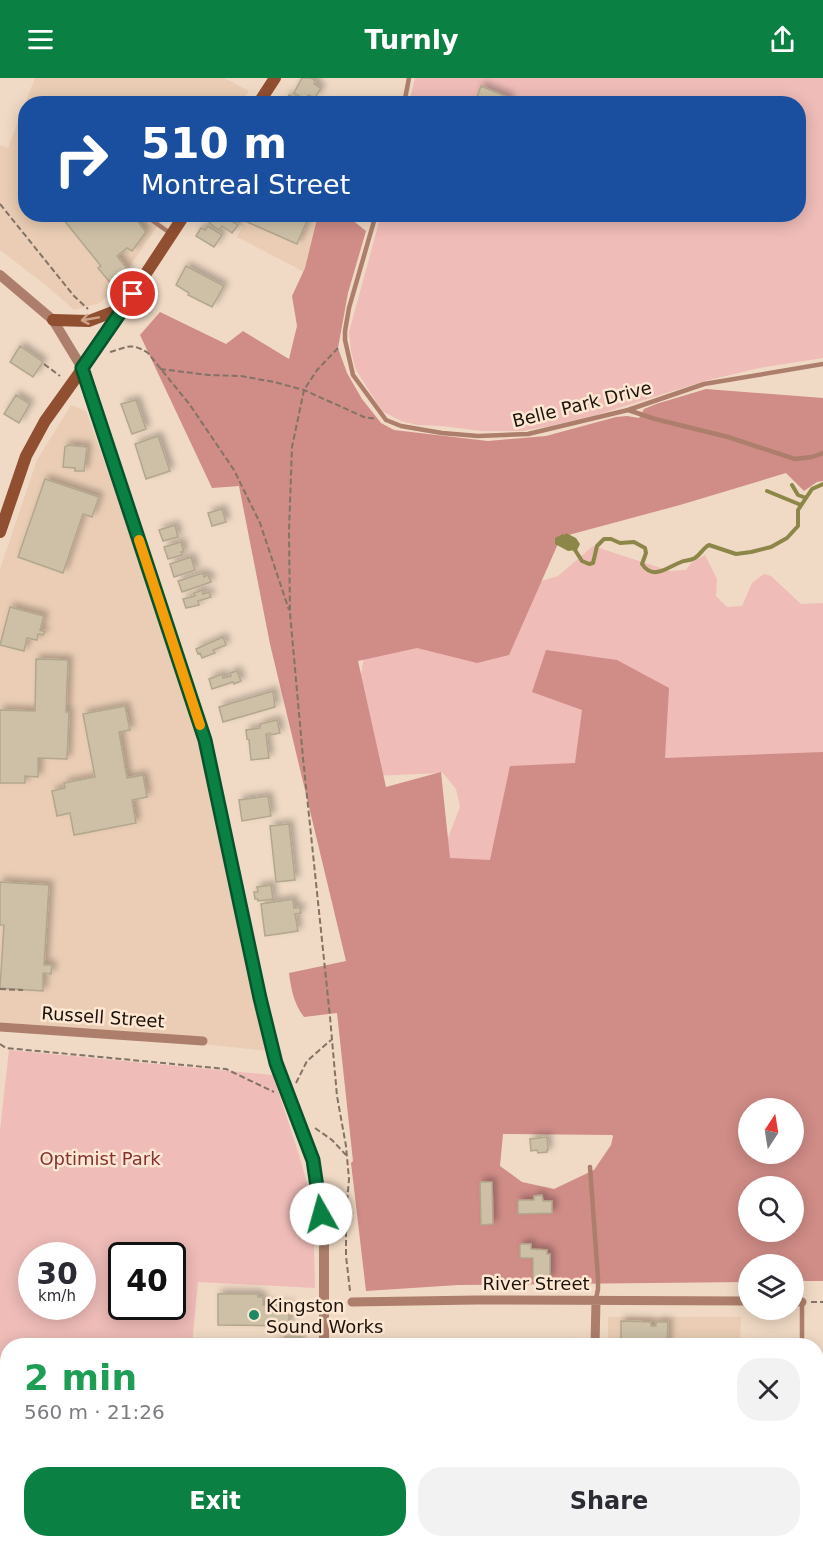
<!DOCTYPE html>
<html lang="en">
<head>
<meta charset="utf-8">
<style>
  body { margin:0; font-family:"DejaVu Sans",sans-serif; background:#f2f2f3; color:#2b2b33; height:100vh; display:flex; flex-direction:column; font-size:22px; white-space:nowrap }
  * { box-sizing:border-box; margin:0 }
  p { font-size:20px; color:#7c7c81 }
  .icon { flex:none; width:33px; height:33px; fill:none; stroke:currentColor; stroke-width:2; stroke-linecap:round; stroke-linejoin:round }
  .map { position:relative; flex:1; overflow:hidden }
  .panel { position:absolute; left:0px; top:1260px; width:824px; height:210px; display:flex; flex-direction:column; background:#fff; border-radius:24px 24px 0 0; box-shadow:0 3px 15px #0003 }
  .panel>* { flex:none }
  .hud { position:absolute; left:18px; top:18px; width:788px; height:126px; border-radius:24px; box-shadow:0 3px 15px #0003; background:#1a4fa0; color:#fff; overflow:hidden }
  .needle { width:39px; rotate:12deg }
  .controls { position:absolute; left:738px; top:1020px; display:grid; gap:12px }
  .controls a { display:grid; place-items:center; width:66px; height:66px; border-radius:50%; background:#fff; box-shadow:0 3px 15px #0003; font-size:30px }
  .speed { position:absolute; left:18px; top:1164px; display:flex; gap:12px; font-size:30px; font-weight:700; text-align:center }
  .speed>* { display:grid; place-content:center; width:78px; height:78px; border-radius:50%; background:#fff; box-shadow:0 3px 15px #0003; line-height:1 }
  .speed small { font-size:15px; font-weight:400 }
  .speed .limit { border:3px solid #111; border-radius:9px; background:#fff; color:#111 }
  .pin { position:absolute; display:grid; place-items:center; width:51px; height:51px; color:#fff; margin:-26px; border:3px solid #fff; border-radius:50%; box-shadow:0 2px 6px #0007 }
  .me { position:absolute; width:66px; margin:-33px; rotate:353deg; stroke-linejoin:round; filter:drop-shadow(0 0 4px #0008) }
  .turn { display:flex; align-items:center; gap:21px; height:126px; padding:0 24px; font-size:27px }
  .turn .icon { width:78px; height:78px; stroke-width:2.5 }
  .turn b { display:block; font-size:42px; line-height:51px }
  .round { display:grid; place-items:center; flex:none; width:63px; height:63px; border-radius:24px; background:#f2f2f3 }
  .headline { display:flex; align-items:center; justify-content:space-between; height:102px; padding:0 24px }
  h1 { font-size:36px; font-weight:600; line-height:45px; color:#1e9e55 }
  .button { display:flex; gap:12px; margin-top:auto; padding:12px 24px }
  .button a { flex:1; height:69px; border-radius:24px; background:#0b8043; color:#fff; font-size:24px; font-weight:600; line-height:69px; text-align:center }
  .button a+a { background:#f2f2f3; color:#2b2b33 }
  header { display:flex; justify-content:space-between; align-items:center; height:78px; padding:0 24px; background:#0b8043; color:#fff; font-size:27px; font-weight:600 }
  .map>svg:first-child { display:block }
</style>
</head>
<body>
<header><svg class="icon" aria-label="menu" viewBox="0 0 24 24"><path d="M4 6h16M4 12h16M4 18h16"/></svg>Turnly<svg class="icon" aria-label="share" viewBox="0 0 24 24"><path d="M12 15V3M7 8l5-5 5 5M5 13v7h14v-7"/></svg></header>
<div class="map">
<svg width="823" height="1470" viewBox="0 0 823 1470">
  <defs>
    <filter id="shadow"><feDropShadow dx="4" dy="-4" stdDeviation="3" flood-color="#0004"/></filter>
  </defs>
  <rect width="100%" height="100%" fill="#f0dac5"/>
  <path fill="#eacdb4" d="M 35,0 L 224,0 L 249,13 L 240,25 L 26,26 L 26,136 L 165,137 L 112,214 L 100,225 L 74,232 L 48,209 L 0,172 L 0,67 L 8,70 Z
    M 224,137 L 329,137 L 314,199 L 237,159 L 243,148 Z
    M 71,327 L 86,333 L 160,536 L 205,689 L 268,973 L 0,944 L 0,491 L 37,382 Z
    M 608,1239 L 741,1239 L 740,1267 L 608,1267 Z
    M 414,1462 L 509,1463 L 510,1470 L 406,1470 Z"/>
  <path fill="#efbcb8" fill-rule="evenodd" d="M 415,0 L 823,0 L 823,280 L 759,290 L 705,303 L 596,337 L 550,348 L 522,353 L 482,353 L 442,348 L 417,347 L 401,343 L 382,333 L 356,292 L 351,273 L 349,254 L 381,137 L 798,136 L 798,26 L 409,25 Z
    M 593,468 L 670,493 L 686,492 L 691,485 L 705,477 L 717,501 L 716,518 L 727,529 L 742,528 L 752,505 L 764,496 L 771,498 L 801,526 L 823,525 L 823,919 L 438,830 L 444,770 L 460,729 L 456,711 L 443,695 L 372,698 L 359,608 L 372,533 L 514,511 L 558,498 Z
    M 9,972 L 273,997 L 299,1077 L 313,1125 L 315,1210 L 198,1204 L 192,1267 L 8,1268 L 8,1462 L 109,1463 L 108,1470 L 0,1470 L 0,1052 ZM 32,1178 L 82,1178 L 82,1228 L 32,1228 ZM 122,1178 L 172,1178 L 172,1228 L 122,1228 Z
    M 816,1417 L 823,1417 L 823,1470 L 601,1470 L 601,1462 L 816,1462 Z"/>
  <path fill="#d08c87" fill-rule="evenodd" d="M 318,137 L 346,137 L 366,153 L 348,215 L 338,270 L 347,295 L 362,321 L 381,345 L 394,352 L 488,363 L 546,358 L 616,339 L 627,338 L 639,340 L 644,331 L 656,326 L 706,311 L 823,320 L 823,403 L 817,404 L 804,413 L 786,395 L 680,427 L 561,459 L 509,577 L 477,585 L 417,570 L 358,583 L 386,709 L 441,694 L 450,780 L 490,782 L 510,688 L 575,685 L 582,632 L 532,614 L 546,572 L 617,582 L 669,610 L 665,680 L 823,674 L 823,1203 L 794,1203 L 794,1186 L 748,1186 L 748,1204 L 458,1207 L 366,1213 L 351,1085 L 353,1083 L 337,935 L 304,939 C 294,926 291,911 289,895 L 346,883 L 270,566 L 239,408 L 212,410 L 140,257 L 160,234 L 226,266 L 243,253 L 289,281 L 297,248 L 292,218 L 305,190 ZM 748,1030 L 794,1030 L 794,1076 L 748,1076 ZM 503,1056 L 612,1057 L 613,1058 L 611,1067 L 594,1092 L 554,1111 L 522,1104 L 500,1088 ZM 748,1108 L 794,1108 L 794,1154 L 748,1154 Z"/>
  <path fill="#8c8748" d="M 566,455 L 576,460 L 580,466 L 577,472 L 568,473 L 555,466 L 555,460 L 563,456 L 565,457 Z"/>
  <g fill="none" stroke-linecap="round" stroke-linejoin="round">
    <path stroke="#8c8748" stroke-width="4" d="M 792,407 L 798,417 L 806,420
      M 767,413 L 801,427
      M 575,472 L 582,483 L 589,486 L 593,485 L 597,468 L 604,461 L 611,461 L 620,465 L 634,464 L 645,470 L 646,475 L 642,486 C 653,503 668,489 681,484 C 685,482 690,483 695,480 C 701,476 703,470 709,467 L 736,476 L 751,474 L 771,469 L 787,460 L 798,448 L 798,432 L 812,411 L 823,406"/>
  </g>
  <path fill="#cdc0a7" stroke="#b2a68d" stroke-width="1.5" filter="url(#shadow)" d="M 302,0 L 311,0 L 316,3 L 314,6 L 321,10 L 315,20 L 308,17 L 306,22 L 294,15 Z
    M 481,8 L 510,20 L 508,26 L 485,26 L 476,22 Z
    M 289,17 L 308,25 L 308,26 L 285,26 Z
    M 68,136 L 80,136 L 84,141 L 90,136 L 132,136 L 146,154 L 132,173 L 127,170 L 117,178 L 129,193 L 112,207 L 98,190 L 101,188 L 63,141 Z
    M 211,136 L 218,136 L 224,141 L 225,139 L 238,147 L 232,155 L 222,148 L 219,152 L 207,143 Z
    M 248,136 L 310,136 L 297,166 L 245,143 Z
    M 208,148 L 222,157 L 214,169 L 196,158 L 201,150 L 205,152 Z
    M 186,188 L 224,208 L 212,229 L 188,217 L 189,215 L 176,207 Z
    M 20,268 L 43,284 L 33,299 L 10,284 Z
    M 16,317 L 30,326 L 19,345 L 4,336 Z
    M 136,322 L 146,351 L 132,356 L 121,326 Z
    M 158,358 L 170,393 L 146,401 L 135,366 Z
    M 68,367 L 87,369 L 84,393 L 75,393 L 75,390 L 63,389 L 65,369 Z
    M 45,401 L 99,419 L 92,439 L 83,436 L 63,495 L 18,479 Z
    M 222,431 L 226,444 L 212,448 L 208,435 Z
    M 175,447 L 178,459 L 163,463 L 159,452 Z
    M 181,464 L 184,474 L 181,474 L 182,477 L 168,481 L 164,469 Z
    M 191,479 L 195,492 L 174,499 L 170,486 Z
    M 203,495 L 204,499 L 208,497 L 211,504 L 182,514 L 178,503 Z
    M 202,512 L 203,516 L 209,514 L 211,519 L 198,523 L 199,527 L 186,530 L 183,521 L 195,518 L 194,515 Z
    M 10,529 L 44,538 L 40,552 L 45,554 L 43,557 L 38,556 L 37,562 L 27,560 L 24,573 L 0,567 Z
    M 223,559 L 226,567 L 213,572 L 215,575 L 202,580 L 200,575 L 198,576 L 196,571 Z
    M 36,581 L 68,582 L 66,634 L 69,634 L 67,681 L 38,680 L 38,699 L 25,698 L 25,705 L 0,705 L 0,632 L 35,633 Z
    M 237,593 L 241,603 L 234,606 L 233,604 L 212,611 L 209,601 L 222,596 L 223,600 L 231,598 L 230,595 Z
    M 273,613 L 275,629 L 223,644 L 219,629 Z
    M 125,628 L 130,652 L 119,654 L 127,700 L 143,697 L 147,719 L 132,722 L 136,745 L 74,757 L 70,735 L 57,738 L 52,713 L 65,710 L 64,705 L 95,699 L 83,636 Z
    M 277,642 L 280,655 L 271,657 L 270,655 L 266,656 L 269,680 L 251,682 L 249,662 L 247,661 L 246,652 L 260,650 L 260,646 Z
    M 268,718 L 271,738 L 242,743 L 239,722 Z
    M 289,746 L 295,802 L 276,804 L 270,748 Z
    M 0,804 L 49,807 L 44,887 L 52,887 L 51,896 L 43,895 L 43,913 L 0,910 L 4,847 L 0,847 Z
    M 271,807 L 273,821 L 258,823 L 258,821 L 255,821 L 254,814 L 258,814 L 257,809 Z
    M 293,821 L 294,830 L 300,829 L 301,835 L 295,836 L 298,853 L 265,858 L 261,826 Z
    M 547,1059 L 548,1072 L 547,1072 L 547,1074 L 538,1075 L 537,1072 L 531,1073 L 530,1061 Z
    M 480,1104 L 492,1104 L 493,1146 L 481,1147 Z
    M 542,1117 L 543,1123 L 552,1123 L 552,1135 L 518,1136 L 518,1122 L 534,1122 L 534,1118 Z
    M 520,1166 L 531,1166 L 531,1171 L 547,1172 L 547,1176 L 550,1176 L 550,1201 L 533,1200 L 533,1180 L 520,1180 Z
    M 218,1216 L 258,1216 L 258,1219 L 263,1219 L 263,1227 L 289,1227 L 289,1248 L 218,1247 Z
    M 621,1243 L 651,1244 L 651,1248 L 656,1248 L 656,1244 L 668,1244 L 667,1268 L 621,1268 Z
    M 285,1259 L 300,1259 L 300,1268 L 277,1268 L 277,1263 L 285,1263 Z
    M 266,1462 L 292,1462 L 290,1470 L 272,1469 L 265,1466 Z
    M 547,1462 L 573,1462 L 573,1470 L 547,1470 Z
    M 700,1462 L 709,1462 L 709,1469 L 700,1469 Z
    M 726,1462 L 783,1462 L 783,1470 L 726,1470 Z"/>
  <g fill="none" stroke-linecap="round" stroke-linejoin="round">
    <path stroke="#827366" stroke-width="2" stroke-dasharray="6 3" stroke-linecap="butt" d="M 0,126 L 74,218 L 88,231
      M 338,270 L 317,292 L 304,312 L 292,369 L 289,453 L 290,535 L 303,680 L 330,939 L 337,1018 L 346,1068 L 349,1101 L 346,1136 L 346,1178 L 350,1213
      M 110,274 C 128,269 131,264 148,275 L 190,327 L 234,392 L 260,445 L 289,532
      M 44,286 L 60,298
      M 160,291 L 208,297 L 241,298 L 274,304 L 304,312 L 364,339 L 377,341
      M 0,911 L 23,912
      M 0,966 L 6,970 L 226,991 L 274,1014
      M 296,1005 L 307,983 L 331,962
      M 315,1050 L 332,1062 L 346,1077
      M 333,1149 L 346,1136
      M 811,1224 L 823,1224
      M 816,1403 L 823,1396
      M 816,1442 L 823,1443"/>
    <path stroke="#ad7e6b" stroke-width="4.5" d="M 404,26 L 409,0
      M 22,67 L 26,68
      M 143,136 L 170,155
      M 376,136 L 349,230 L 345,253 L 345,262 L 353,297 L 386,342 L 401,348 L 442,355 L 478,358 L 528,356 L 628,332 L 704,306 L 823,286
      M 628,332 L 655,341 L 728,359 L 795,381 L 812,379 L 823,375
      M 590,1089 L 598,1200 L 598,1211 L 596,1221
      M 802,1224 L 802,1268
      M 795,1470 L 795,1462"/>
    <path stroke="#ad7e6b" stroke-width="9" d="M 0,949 L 203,963
      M 352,1224 L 477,1222 L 748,1223
      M 794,1224 L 802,1224
      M 595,1268 L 596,1222
      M 595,1470 L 595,1462"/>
    <path stroke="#ad7e6b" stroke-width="10" d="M 0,197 L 53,242 L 82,290 L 205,662 L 254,899 L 276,985 L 313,1082 L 319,1114 L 324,1157 L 324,1268
      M 312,1470 L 314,1462"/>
    <path stroke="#914f31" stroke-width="12" d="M 258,26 L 275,0
      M 53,242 L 89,243 L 123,230
      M 0,454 L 26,378 L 45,343 L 93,276 L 185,136"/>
  </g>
  <defs><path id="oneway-shaft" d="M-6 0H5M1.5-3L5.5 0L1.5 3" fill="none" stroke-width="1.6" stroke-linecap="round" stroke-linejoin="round" transform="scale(1.5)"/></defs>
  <use stroke="#cda38a" href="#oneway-shaft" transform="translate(90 241) rotate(170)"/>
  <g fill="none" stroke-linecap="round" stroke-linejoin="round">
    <defs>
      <path id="route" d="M 133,216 L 82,290 L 205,662 L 260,920 L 276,985 L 313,1082 L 321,1136"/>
    </defs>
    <use href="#route" stroke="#07532c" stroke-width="15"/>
    <use href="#route" stroke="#0b8043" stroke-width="10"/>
    <path stroke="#f59e0b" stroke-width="10" d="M 139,462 L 200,647"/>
  </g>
  <circle fill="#1e8763" stroke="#fee7d2" stroke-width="2" cx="254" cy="1237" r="6"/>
  <g text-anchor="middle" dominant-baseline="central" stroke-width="5" stroke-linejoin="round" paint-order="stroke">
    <g font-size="18" fill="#1b130c" stroke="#fee7d2">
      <text transform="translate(582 326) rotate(-14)">Belle Park Drive</text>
      <text transform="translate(103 939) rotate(4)">Russell Street</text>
      <text x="536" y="1205">River Street</text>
    </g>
    <g font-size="18" fill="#843130" stroke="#fee7d2">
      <text x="100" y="1080">Optimist Park</text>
    </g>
    <g font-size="18" fill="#1b130c" stroke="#fee7d2" text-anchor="start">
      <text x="266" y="1227">Kingston<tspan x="266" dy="21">Sound Works</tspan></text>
    </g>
  </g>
</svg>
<div class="controls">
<a><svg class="needle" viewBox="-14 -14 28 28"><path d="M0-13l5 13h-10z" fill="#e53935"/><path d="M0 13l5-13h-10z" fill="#7c7c81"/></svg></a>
<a><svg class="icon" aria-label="search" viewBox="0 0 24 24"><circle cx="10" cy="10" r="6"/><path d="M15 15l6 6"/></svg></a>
<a><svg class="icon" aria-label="layers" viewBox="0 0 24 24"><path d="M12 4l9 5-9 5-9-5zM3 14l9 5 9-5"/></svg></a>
</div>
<div class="speed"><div>30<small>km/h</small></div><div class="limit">40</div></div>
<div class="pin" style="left:133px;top:216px;background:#d93025"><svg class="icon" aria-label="arrive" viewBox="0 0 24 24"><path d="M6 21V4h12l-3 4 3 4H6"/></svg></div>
<svg class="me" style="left:321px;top:1136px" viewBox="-20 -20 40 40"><circle r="19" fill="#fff"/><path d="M0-13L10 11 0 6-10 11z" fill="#0b8043"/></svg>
<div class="hud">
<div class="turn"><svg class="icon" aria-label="right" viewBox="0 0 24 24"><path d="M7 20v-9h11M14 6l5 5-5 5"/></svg><div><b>510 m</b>Montreal Street</div></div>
</div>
<section class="panel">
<div class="headline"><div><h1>2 min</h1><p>560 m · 21:26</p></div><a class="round"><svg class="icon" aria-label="close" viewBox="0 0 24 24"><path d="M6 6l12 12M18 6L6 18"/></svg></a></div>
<div class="button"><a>Exit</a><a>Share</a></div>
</section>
</div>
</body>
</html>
